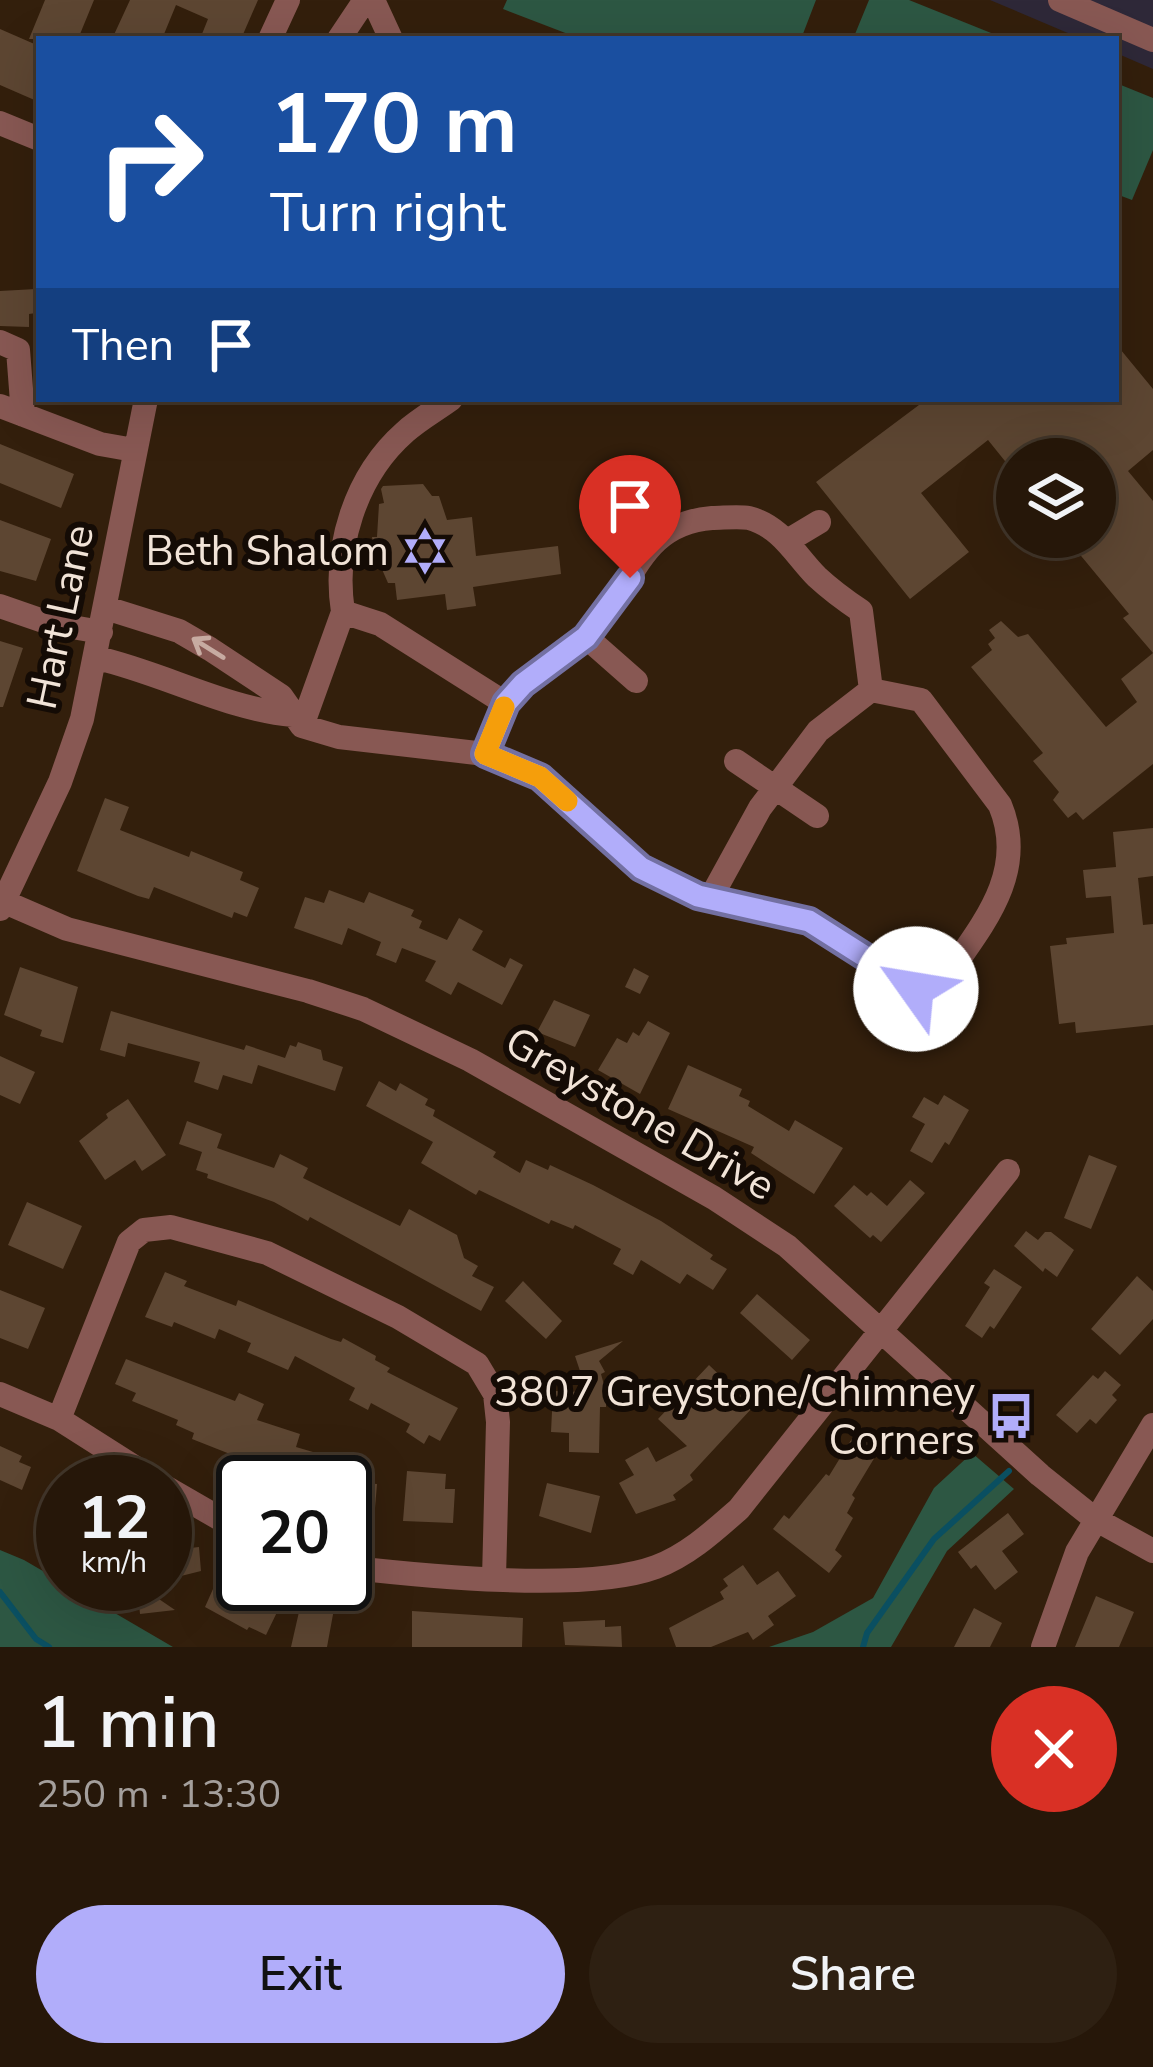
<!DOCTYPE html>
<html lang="en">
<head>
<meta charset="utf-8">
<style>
  body { margin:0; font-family:"Nunito Sans",sans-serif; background:#2e2012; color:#f1f3f6; height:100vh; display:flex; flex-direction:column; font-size:45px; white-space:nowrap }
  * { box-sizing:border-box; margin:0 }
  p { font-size:39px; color:#a49f9c }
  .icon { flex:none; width:66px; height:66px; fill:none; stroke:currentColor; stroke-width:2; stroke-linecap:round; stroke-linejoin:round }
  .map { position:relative; height:1647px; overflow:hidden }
  .panel { display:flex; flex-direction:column; background:#261709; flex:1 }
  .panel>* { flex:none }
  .banner { position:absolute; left:36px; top:36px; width:1083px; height:366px; border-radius:0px; box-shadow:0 12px 48px #0002,0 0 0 3px #42362a; background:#1a4fa0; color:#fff; overflow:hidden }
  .controls { position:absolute; left:996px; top:438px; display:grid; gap:24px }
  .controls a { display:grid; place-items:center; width:120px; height:120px; border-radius:50%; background:#261709; box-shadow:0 12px 48px #0002,0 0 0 3px #42362a; font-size:60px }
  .speed { position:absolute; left:36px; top:1455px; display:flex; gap:24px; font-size:60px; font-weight:700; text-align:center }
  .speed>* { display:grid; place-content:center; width:156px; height:156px; border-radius:50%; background:#261709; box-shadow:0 12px 48px #0002,0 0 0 3px #42362a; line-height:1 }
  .speed small { font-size:30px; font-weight:400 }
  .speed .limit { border:6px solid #111; border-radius:18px; background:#fff; color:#111 }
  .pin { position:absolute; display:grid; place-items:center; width:102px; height:102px; color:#fff; margin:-123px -51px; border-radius:50% 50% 50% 0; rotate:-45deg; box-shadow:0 0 12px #0007 }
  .pin .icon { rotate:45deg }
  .me { position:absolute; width:132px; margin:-66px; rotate:302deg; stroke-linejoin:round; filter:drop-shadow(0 0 9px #0008) }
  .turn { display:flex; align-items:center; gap:42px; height:252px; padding:0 36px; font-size:54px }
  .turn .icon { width:156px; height:156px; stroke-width:2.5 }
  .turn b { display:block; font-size:84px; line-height:102px }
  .then { display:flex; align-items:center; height:114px; padding:0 36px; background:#0003; gap:24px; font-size:45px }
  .round { display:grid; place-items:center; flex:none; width:126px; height:126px; border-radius:63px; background:#2e2012 }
  .head { display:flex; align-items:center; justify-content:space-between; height:204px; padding:0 36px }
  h1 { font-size:72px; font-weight:600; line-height:90px }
  .cta { display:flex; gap:24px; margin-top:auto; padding:24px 36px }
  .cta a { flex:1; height:138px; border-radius:72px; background:#b1adfa; color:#111; font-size:48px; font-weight:600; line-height:138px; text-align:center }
  .cta a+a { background:#2e2012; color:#f1f3f6 }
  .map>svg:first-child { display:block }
</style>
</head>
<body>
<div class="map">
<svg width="1153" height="1647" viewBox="0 0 1153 1647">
  <rect width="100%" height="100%" fill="#331f0c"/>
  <path fill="#2e2838" d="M 990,0 L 1153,0 L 1153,69 L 1116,53 L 1116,39 L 1082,39 Z"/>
  <path fill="#2d5743" d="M 507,0 L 816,0 L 801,39 L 581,39 L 503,9 Z
    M 869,0 L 909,0 L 1006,39 L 853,39 Z
    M 1116,83 L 1153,98 L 1153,150 L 1132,200 L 1116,194 Z
    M 972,1453 L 1014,1489 L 947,1551 L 891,1647 L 769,1647 L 813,1632 L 873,1598 L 934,1488 Z
    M 0,1550 L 24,1560 L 173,1647 L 0,1647 Z"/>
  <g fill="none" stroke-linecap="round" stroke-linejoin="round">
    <path stroke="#0a4f61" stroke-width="6" d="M 0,1592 L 36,1639 L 49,1647
      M 863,1647 L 867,1633 L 934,1539 L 1009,1471"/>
  </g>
  <path fill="#5d4632" d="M 45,0 L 94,0 L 78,39 L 29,39 Z
    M 130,0 L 258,0 L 241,39 L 200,39 L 208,19 L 176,5 L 162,39 L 112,39 Z
    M 0,29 L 39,46 L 39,102 L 0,85 Z
    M 36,289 L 36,313 L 29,314 L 29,327 L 0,326 L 0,291 Z
    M 1116,344 L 1153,389 L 1153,450 L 1128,471 L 1153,501 L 1153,764 L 1083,820 L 1076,812 L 1068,818 L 1053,800 L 1059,792 L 1033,761 L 1043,753 L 971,667 L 992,650 L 988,644 L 995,638 L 989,630 L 1001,621 L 1018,637 L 1028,634 L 1106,727 L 1137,702 L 1121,679 L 1153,653 L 1123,618 L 1129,614 L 1077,551 L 1070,557 L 1053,537 L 1095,537 L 1095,459 L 1017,459 L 1017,476 L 988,440 L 921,493 L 969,552 L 910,599 L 816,482 L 927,399 L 1116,399 Z
    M 0,444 L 74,474 L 61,508 L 0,483 Z
    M 423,484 L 432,496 L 439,496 L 447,520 L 472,517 L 476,556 L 558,546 L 561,574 L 473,587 L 476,606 L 447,610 L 445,594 L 397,600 L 395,583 L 388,583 L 381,567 L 377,568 L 372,537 L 377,537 L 379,504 L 384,503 L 381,489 L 383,486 Z
    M 0,520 L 51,539 L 36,581 L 0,571 Z
    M 0,641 L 23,648 L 3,707 L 0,707 Z
    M 105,798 L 129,807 L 120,830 L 189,857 L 191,851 L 243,872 L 240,880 L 259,888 L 247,917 L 234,912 L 232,918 L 154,887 L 149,899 L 138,896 L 77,871 Z
    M 1153,828 L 1153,876 L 1138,878 L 1143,925 L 1153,924 L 1153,1025 L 1076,1033 L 1075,1022 L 1059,1024 L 1050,946 L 1067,944 L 1066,938 L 1114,933 L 1111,896 L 1086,898 L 1083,870 L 1116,867 L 1113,832 Z
    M 329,890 L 364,903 L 369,892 L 414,910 L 411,916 L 422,921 L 419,928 L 447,940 L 459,918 L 483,931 L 472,950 L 505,968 L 510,958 L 523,965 L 502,1005 L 458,982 L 451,995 L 425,981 L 436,961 L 402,948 L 396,963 L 376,955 L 381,942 L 348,928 L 342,945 L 294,928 L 305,897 L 324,903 Z
    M 20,967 L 78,987 L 63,1043 L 40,1036 L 42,1030 L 4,1015 Z
    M 634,968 L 649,976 L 640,994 L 625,987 Z
    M 554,1000 L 590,1015 L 575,1047 L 537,1032 Z
    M 111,1011 L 244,1050 L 246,1045 L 285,1058 L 290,1045 L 296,1047 L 298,1042 L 321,1050 L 323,1060 L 343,1067 L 335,1091 L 258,1065 L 252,1084 L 223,1075 L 218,1090 L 194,1082 L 200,1062 L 128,1043 L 125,1057 L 100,1050 Z
    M 648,1021 L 670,1033 L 640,1094 L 598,1070 L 617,1038 L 627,1043 L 633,1032 L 639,1036 Z
    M 0,1056 L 35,1072 L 20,1104 L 0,1095 Z
    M 688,1065 L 742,1089 L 739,1096 L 750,1101 L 748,1106 L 789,1131 L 795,1120 L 843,1148 L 814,1194 L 751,1153 L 754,1147 L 668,1109 Z
    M 379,1081 L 396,1091 L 400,1083 L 428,1099 L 425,1105 L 435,1110 L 433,1116 L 496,1152 L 493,1157 L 520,1173 L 526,1160 L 548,1170 L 550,1165 L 593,1185 L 661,1221 L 713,1255 L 710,1259 L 727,1269 L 713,1290 L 687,1274 L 680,1284 L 641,1260 L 633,1275 L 613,1264 L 621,1249 L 575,1225 L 573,1229 L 551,1220 L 549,1224 L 479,1190 L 476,1195 L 421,1163 L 433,1142 L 366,1106 Z
    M 944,1095 L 969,1110 L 949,1145 L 945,1142 L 932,1163 L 910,1151 L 925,1124 L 912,1117 L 924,1097 L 938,1105 Z
    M 128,1099 L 166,1155 L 142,1171 L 135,1160 L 105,1180 L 79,1141 L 108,1118 L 106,1114 Z
    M 187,1121 L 222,1134 L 217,1148 L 274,1168 L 280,1154 L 308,1168 L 303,1178 L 400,1226 L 409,1209 L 457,1235 L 464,1258 L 478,1266 L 472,1276 L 494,1287 L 481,1311 L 310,1217 L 308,1221 L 274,1202 L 207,1178 L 208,1174 L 196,1170 L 202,1152 L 179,1144 Z
    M 1089,1155 L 1117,1166 L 1091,1229 L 1064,1218 Z
    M 910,1180 L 925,1193 L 881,1242 L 873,1235 L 870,1238 L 834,1206 L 854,1185 L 867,1196 L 871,1192 L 887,1206 Z
    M 27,1202 L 82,1226 L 63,1269 L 8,1245 Z
    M 1026,1231 L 1038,1240 L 1045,1232 L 1051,1232 L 1074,1250 L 1057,1277 L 1045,1268 L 1043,1272 L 1014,1246 Z
    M 994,1269 L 1022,1287 L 994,1329 L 990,1326 L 982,1338 L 965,1326 L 990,1287 L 984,1283 Z
    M 165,1272 L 187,1281 L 184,1286 L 236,1306 L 238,1300 L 331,1339 L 341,1342 L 343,1338 L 376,1356 L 375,1360 L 390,1368 L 387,1372 L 458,1408 L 440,1441 L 429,1435 L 424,1444 L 406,1432 L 410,1424 L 371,1403 L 368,1410 L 349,1400 L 355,1388 L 295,1356 L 288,1370 L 247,1352 L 251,1343 L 219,1329 L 215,1339 L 174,1322 L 172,1327 L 145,1317 Z
    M 1137,1276 L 1153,1291 L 1153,1319 L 1120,1355 L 1091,1329 Z
    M 523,1281 L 562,1321 L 546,1339 L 505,1301 Z
    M 0,1290 L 45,1308 L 28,1349 L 0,1338 Z
    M 757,1294 L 810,1340 L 792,1360 L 740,1313 Z
    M 623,1341 L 599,1361 L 605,1372 L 601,1374 L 606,1392 L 606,1407 L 600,1407 L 599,1453 L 569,1452 L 569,1433 L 551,1432 L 553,1391 L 587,1392 L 575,1356 Z
    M 126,1359 L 235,1401 L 239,1393 L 264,1404 L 257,1420 L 300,1434 L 296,1447 L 313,1452 L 303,1482 L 275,1482 L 278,1473 L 192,1439 L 194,1433 L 176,1425 L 178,1420 L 132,1401 L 136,1393 L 115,1384 Z
    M 709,1365 L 753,1407 L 690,1475 L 693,1480 L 673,1495 L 676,1500 L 636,1514 L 619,1483 L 634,1475 L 625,1460 L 648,1447 L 656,1462 L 687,1446 L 658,1419 Z
    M 1105,1371 L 1121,1385 L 1112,1395 L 1117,1400 L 1096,1424 L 1090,1419 L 1077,1433 L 1056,1415 L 1093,1375 L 1098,1379 Z
    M 859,1427 L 884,1442 L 852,1495 L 855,1498 L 847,1513 L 853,1518 L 835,1550 L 842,1556 L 829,1573 L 773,1529 L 784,1515 L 789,1519 L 826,1474 L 829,1476 Z
    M 0,1446 L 22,1456 L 19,1462 L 31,1467 L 22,1490 L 0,1480 Z
    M 407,1471 L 446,1474 L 445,1489 L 455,1489 L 453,1523 L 403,1521 Z
    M 345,1482 L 377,1484 L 373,1532 L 358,1530 L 360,1512 L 345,1511 Z
    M 547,1483 L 600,1496 L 591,1533 L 539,1516 Z
    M 1008,1513 L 1024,1534 L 1002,1551 L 1018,1572 L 995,1590 L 976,1565 L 971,1569 L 958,1552 Z
    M 199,1547 L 201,1571 L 165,1580 L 165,1551 Z
    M 743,1565 L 757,1585 L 778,1571 L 796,1596 L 768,1616 L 774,1625 L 753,1640 L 748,1632 L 711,1647 L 676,1647 L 669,1628 L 724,1599 L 720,1592 L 728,1586 L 723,1579 Z
    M 221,1571 L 242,1581 L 239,1587 L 280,1606 L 266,1635 L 249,1627 L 247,1630 L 205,1607 Z
    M 137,1584 L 175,1610 L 140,1614 Z
    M 1096,1596 L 1134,1612 L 1119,1647 L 1075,1647 Z
    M 301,1603 L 334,1609 L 327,1647 L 291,1647 Z
    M 974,1608 L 1002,1623 L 990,1647 L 954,1647 Z
    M 412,1611 L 523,1618 L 522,1647 L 412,1647 Z
    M 605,1620 L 605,1627 L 621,1626 L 622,1647 L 565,1645 L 563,1622 Z"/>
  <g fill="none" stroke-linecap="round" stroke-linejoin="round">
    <path stroke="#885853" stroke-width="24" d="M 373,0 L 391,39
      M 1060,0 L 1153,40
      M 270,39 L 288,0
      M 339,39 L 365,0
      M 0,123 L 39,139
      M 0,342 L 18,350 L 23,415
      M 0,406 L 100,444 L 134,450
      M 789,540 L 819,522
      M 0,606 L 49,623 L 101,632
      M 106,608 L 179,631 L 210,649 L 281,696 L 302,726 L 339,737 L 485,754 L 540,777 L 641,868 L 697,896 L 809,921 L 916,989 L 936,985 L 947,976 C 983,924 1028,872 1000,805 L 921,700 L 871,690 L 861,611 C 846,601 831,590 817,577 C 795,555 782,527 749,518 C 738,516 723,518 712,518 C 637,524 635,587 591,632 C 565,659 531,675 505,703 L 380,624 L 343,612 L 302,726
      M 343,612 C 333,548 355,476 405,432 C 418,420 436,410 451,399
      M 586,637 L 636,681
      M 97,658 C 163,673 226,709 293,715
      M 485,754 L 505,703
      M 736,761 L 817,816
      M 710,899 L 760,808 L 818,731 L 871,690
      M 0,900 L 67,929 L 308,991 L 363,1009 L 470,1060 L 714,1198 L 787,1246 L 1040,1475 L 1095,1519 L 1153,1551
      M 0,909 L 60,782 L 82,719 L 146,399
      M 0,1394 L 59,1419 L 158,1482
      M 59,1419 L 129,1242 L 144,1230 L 171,1227 L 267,1253 L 398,1317 L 477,1364 L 495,1394 L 498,1422 L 494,1578
      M 165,1487 L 243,1532
      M 345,1567 C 423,1576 586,1593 656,1567 C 688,1555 714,1531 739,1509 L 1008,1171
      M 1043,1647 L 1077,1552 L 1153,1425"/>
  </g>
  <defs><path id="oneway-shaft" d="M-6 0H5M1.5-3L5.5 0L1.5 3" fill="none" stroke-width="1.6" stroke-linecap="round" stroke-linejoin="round" transform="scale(3)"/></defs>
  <use stroke="#c7aba2" href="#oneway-shaft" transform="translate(208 648) rotate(-148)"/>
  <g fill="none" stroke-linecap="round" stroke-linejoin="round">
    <defs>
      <path id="route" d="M 630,578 L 586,637 L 523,684 L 506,703 L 485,754 L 540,777 L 641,868 L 698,896 L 809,921 L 916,989"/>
    </defs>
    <use href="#route" stroke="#7370a2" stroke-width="30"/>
    <use href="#route" stroke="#b1adfa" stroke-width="21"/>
    <path stroke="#f59e0b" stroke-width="21" d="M 504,707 L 485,754 L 540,777 L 567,801"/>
  </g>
  <defs>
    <symbol id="synagogue-bare" viewBox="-9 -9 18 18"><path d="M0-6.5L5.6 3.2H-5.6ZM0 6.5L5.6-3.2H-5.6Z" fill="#b1adfa" stroke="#140b05" stroke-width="2.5" paint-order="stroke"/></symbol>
    <symbol id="bus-bare" viewBox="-9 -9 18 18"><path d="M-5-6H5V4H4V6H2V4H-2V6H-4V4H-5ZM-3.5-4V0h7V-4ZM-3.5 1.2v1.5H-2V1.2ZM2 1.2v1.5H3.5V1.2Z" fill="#b1adfa" stroke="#140b05" stroke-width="2.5" paint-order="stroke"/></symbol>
  </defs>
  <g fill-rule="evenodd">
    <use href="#synagogue-bare" x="392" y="518" width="66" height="66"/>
    <use href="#bus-bare" x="978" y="1383" width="66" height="66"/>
  </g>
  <g text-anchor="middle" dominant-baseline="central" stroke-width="12" stroke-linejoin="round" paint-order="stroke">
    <g font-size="42" fill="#f1e3d7" stroke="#140b05" text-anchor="end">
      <text x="389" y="551">Beth Shalom</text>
      <text x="975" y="1392">3807 Greystone/Chimney<tspan x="975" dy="48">Corners</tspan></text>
    </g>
    <g font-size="42" fill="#f1e3d7" stroke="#140b05">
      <text transform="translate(61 617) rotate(-78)">Hart Lane</text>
      <text transform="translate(640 1114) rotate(30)">Greystone Drive</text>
    </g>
  </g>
</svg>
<div class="controls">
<a><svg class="icon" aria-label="layers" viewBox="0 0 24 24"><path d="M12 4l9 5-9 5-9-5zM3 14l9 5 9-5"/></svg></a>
</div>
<div class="speed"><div>12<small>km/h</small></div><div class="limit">20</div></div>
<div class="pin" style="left:630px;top:578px;background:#d93025"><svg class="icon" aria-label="arrive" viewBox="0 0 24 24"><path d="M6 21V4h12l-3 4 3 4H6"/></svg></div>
<svg class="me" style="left:916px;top:989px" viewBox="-20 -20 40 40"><circle r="19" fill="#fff"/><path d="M0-13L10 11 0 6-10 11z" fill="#b1adfa"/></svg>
<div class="banner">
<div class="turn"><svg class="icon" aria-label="right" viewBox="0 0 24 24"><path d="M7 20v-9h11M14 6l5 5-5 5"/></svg><div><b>170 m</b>Turn right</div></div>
<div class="then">Then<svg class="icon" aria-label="arrive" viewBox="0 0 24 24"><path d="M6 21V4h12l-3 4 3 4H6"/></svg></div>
</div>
</div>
<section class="panel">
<div class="head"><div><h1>1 min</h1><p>250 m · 13:30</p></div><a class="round" style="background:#d93025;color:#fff"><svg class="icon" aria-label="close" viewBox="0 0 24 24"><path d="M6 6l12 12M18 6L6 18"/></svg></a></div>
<div class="cta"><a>Exit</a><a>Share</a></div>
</section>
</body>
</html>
